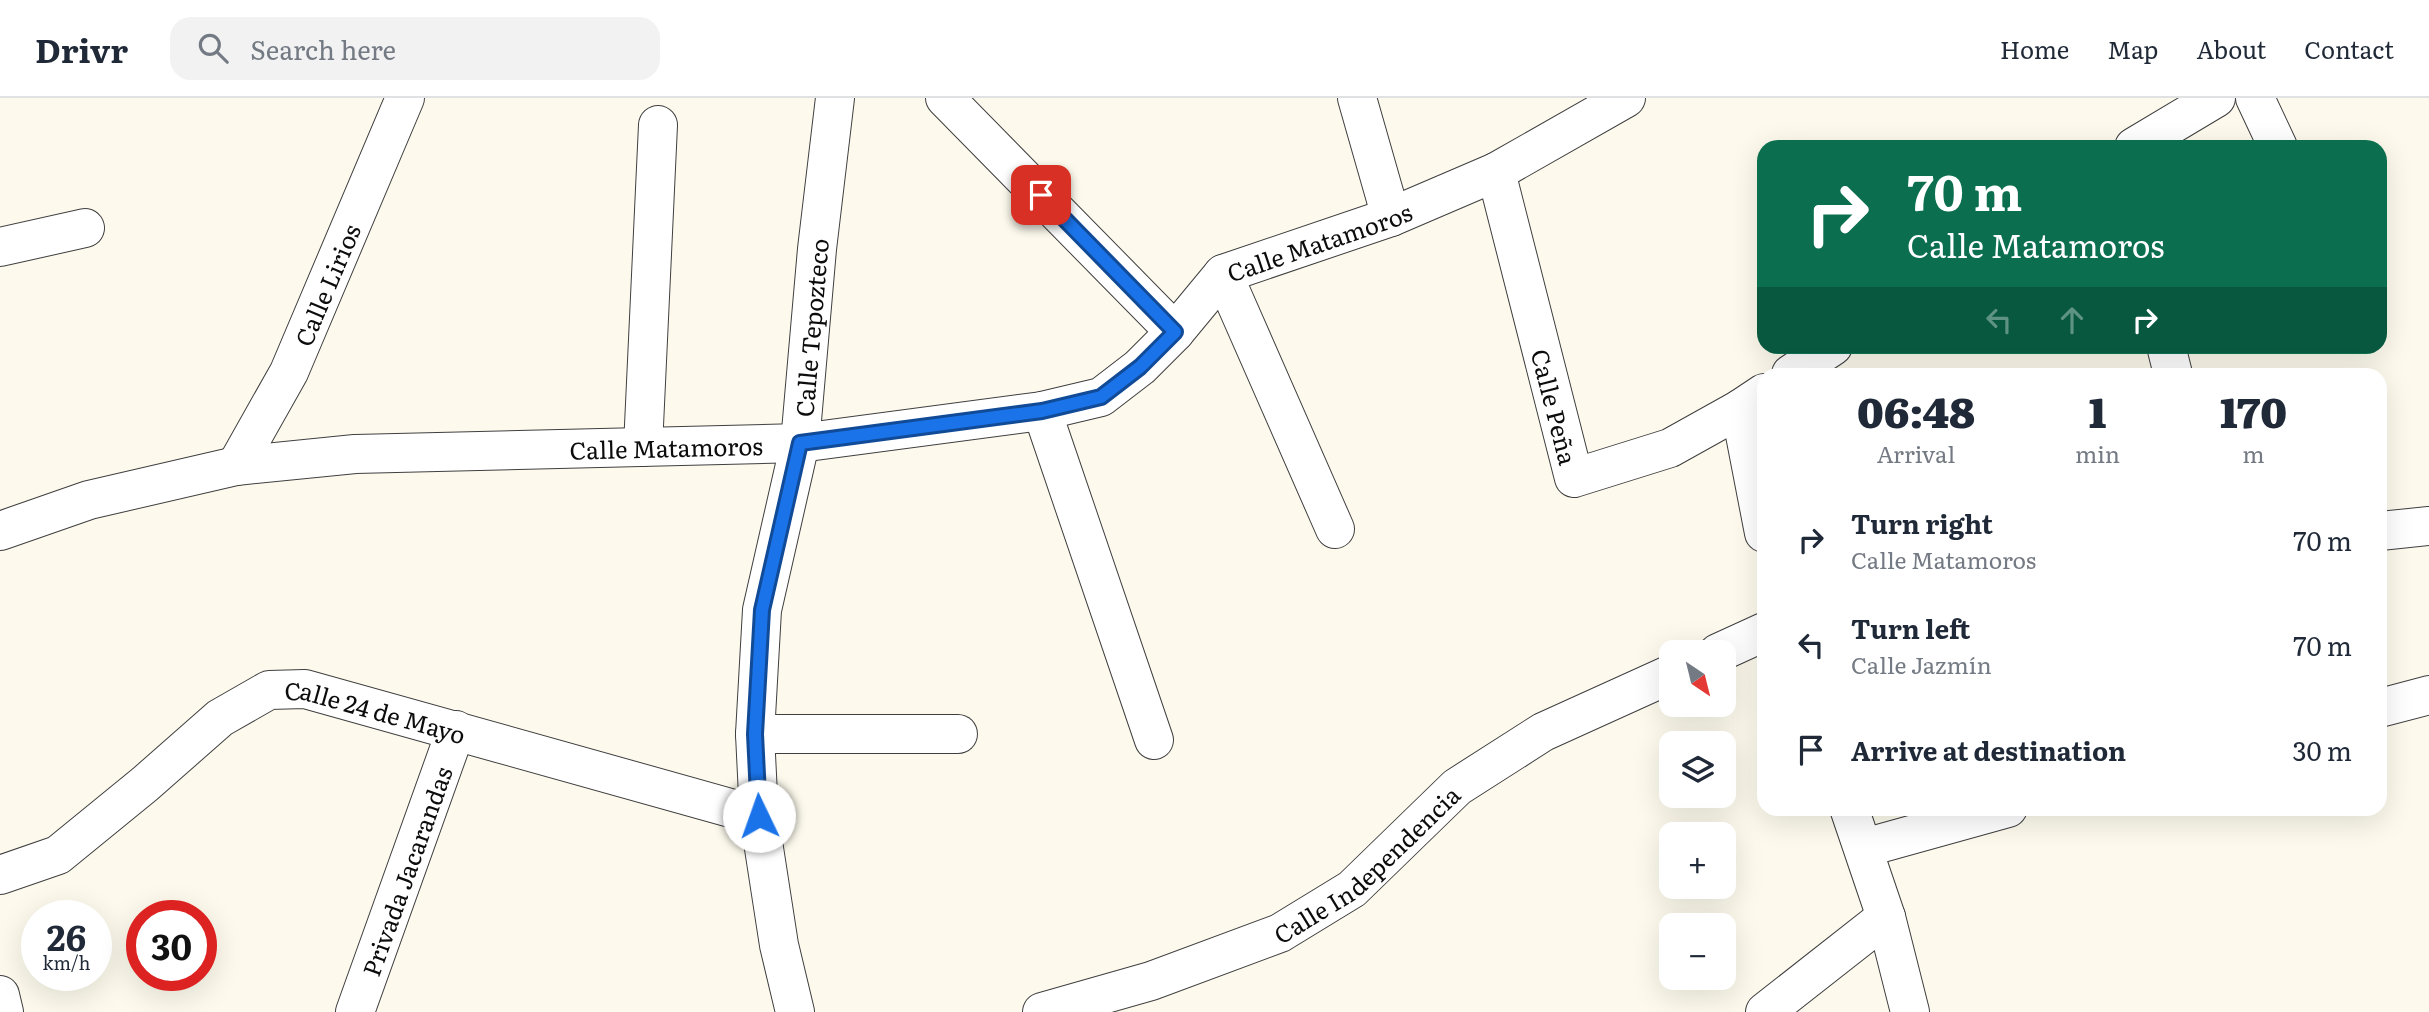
<!DOCTYPE html>
<html lang="en">
<head>
<meta charset="utf-8">
<style>
  body { margin:0; font-family:Literata,serif; background:#f2f2f3; color:#1f2937; height:100vh; display:flex; flex-direction:column; font-size:26px; white-space:nowrap }
  * { box-sizing:border-box; margin:0 }
  p { font-size:23px; color:#747a83 }
  .icon { flex:none; width:38px; height:38px; fill:none; stroke:currentColor; stroke-width:2; stroke-linecap:round; stroke-linejoin:round }
  .map { position:relative; flex:1; overflow:hidden }
  .side { position:absolute; left:1757px; top:270px; width:630px; height:448px; display:flex; flex-direction:column; background:#fff; border-radius:21px; box-shadow:0 7px 28px #0002 }
  .side>* { flex:none }
  .hud { position:absolute; left:1757px; top:42px; width:630px; height:214px; border-radius:21px; box-shadow:0 7px 28px #0002; background:#0b6e4f; color:#fff; overflow:hidden }
  .needle { width:46px; rotate:145deg }
  .tools { position:absolute; left:1659px; top:542px; display:grid; gap:14px }
  .tools a { display:grid; place-items:center; width:77px; height:77px; border-radius:14px; background:#fff; box-shadow:0 7px 28px #0002; font-size:35px }
  .speed { position:absolute; left:21px; top:802px; display:flex; gap:14px; font-size:35px; font-weight:700; text-align:center }
  .speed>* { display:grid; place-content:center; width:91px; height:91px; border-radius:50%; background:#fff; box-shadow:0 7px 28px #0002; line-height:1 }
  .speed small { font-size:18px; font-weight:400 }
  .speed .limit { border:10px solid #d22; background:#fff; color:#111 }
  .pin { position:absolute; display:grid; place-items:center; width:60px; height:60px; color:#fff; margin:-30px; border-radius:14px; box-shadow:0 4px 10px #0006 }
  .me { position:absolute; width:77px; margin:-38px; rotate:357deg; stroke-linejoin:round; filter:drop-shadow(0 0 5px #0008) }
  .turn { display:flex; align-items:center; gap:24px; height:147px; padding:0 35px; font-size:32px }
  .turn .icon { width:91px; height:91px; stroke-width:2.5 }
  .turn b { display:block; font-size:49px; line-height:60px }
  .lanes { display:flex; align-items:center; height:66px; padding:0 35px; background:#0003; justify-content:center; gap:35px; direction:ltr }
  .lanes .off { opacity:.35 }
  .eta { display:flex; justify-content:space-evenly; align-items:center; height:119px; text-align:center }
  .eta b { font-size:42px; font-weight:800; line-height:49px }
  ul { padding:0; list-style:none }
  li { display:flex; align-items:center; gap:21px; height:105px; padding:0 35px }
  li div { flex:1 }
  li b { display:block; font-size:26px }
  li em { font-style:normal }
  header { display:flex; align-items:center; gap:42px; box-sizing:border-box; height:98px; padding:0 35px; background:#fff; border-bottom:2px solid #e0e1e3 }
  header strong { font-size:33px }
  nav { display:flex; gap:38px; margin-inline-start:auto; font-size:24px }
  .search { width:490px; height:63px; background:#f2f2f3; display:flex; align-items:center; gap:18px; box-sizing:border-box; padding:0 24px; border-radius:21px; color:#747a83; font-size:26px }
  .map>svg:first-child { display:block }
</style>
</head>
<body>
<header>
<strong>Drivr</strong>
<div class="search"><svg class="icon" aria-label="search" viewBox="0 0 24 24"><circle cx="10" cy="10" r="6"/><path d="M15 15l6 6"/></svg>Search here</div>
<nav><a>Home</a><a>Map</a><a>About</a><a>Contact</a></nav>
</header>
<div class="map">
<svg width="2429" height="914" viewBox="0 0 2429 914">
  <rect width="100%" height="100%" fill="#fdfaed"/>
  <g fill="none" stroke-linecap="round" stroke-linejoin="round">
    <defs>
      <g id="street">
        <path d="M 945,0 L 1175,234"/>
        <path d="M 1357,0 L 1391,119"/>
        <path d="M 2255,0 L 2278,49"/>
        <path d="M 2134,49 L 2216,0"/>
        <path id="s1" d="M 1496,74 L 1574,380 L 1670,350 L 1740,311 L 1764,295"/>
        <path d="M 0,149 L 85,130"/>
        <path d="M 1223,176 L 1335,431"/>
        <path d="M 2166,248 L 2173,276"/>
        <path d="M 1791,276 L 1833,248"/>
        <path d="M 1740,311 L 1764,435"/>
        <path d="M 1042,313 L 1154,642"/>
        <path d="M 643,349 L 658,27"/>
        <path id="s2" d="M 236,368 L 289,274 L 405,0"/>
        <path id="s3" d="M 0,433 L 89,402 L 236,368 L 355,356 L 800,345 L 1042,313 L 1101,299 L 1140,269 L 1175,234 L 1223,176 L 1391,119 L 1496,74 L 1626,0"/>
        <path d="M 2380,433 L 2429,428"/>
        <path d="M 1718,555 L 1764,534"/>
        <path d="M 2380,610 L 2429,597"/>
        <path d="M 755,636 L 958,636"/>
        <path d="M 1849,710 L 1886,819 L 1910,914"/>
        <path d="M 1864,750 L 2008,710"/>
        <path id="s4" d="M 0,777 L 58,757 L 145,686 L 220,620 L 269,592 L 305,591 L 759,718"/>
        <path d="M 0,897 L 4,914"/>
        <path id="s5" d="M 355,914 L 456,632"/>
        <path id="s6" d="M 795,914 L 779,847 L 759,718 L 755,636 L 762,512 L 800,345 L 817,151 L 835,0"/>
        <path id="s7" d="M 1042,914 L 1151,883 L 1280,835 L 1352,791 L 1457,689 L 1543,634 L 1671,576"/>
        <path d="M 1765,914 L 1886,819"/>
      </g>
    </defs>
    <use href="#street" stroke="#3f3f3f" stroke-width="40"/>
    <use href="#street" stroke="#fff" stroke-width="38"/>
  </g>
  <g fill="none" stroke-linecap="round" stroke-linejoin="round">
    <defs>
      <path id="route" d="M 759,718 L 755,636 L 762,512 L 800,345 L 1042,313 L 1101,299 L 1140,269 L 1175,234 L 1041,97"/>
    </defs>
    <use href="#route" stroke="#114b97" stroke-width="18"/>
    <use href="#route" stroke="#1a73e8" stroke-width="12"/>
  </g>
  <g text-anchor="middle" dominant-baseline="central" stroke-width="7" stroke-linejoin="round" paint-order="stroke">
    <g font-size="24" fill="#0c0c0c" stroke="#fff">
      <text stroke="none"><textPath href="#s3" startOffset="1390">Calle Matamoros</textPath></text>
      <text stroke="none"><textPath href="#s2" startOffset="203">Calle Lirios</textPath></text>
      <text stroke="none"><textPath href="#s6" startOffset="693">Calle Tepozteco</textPath></text>
      <text stroke="none"><textPath href="#s1" startOffset="242">Calle Peña</textPath></text>
      <text stroke="none"><textPath href="#s3" startOffset="676">Calle Matamoros</textPath></text>
      <text stroke="none"><textPath href="#s4" startOffset="439">Calle 24 de Mayo</textPath></text>
      <text stroke="none"><textPath href="#s7" startOffset="362">Calle Independencia</textPath></text>
      <text stroke="none"><textPath href="#s5" startOffset="150">Privada Jacarandas</textPath></text>
    </g>
  </g>
</svg>
<div class="tools">
<a><svg class="needle" viewBox="-14 -14 28 28"><path d="M0-13l5 13h-10z" fill="#e53935"/><path d="M0 13l5-13h-10z" fill="#747a83"/></svg></a>
<a><svg class="icon" aria-label="layers" viewBox="0 0 24 24"><path d="M12 4l9 5-9 5-9-5zM3 14l9 5 9-5"/></svg></a>
<a>+</a>
<a>−</a>
</div>
<div class="speed"><div>26<small>km/h</small></div><div class="limit">30</div></div>
<div class="pin" style="left:1041px;top:97px;background:#d93025"><svg class="icon" aria-label="arrive" viewBox="0 0 24 24"><path d="M6 21V4h12l-3 4 3 4H6"/></svg></div>
<svg class="me" style="left:759px;top:718px" viewBox="-20 -20 40 40"><circle r="19" fill="#fff"/><path d="M0-13L10 11 0 6-10 11z" fill="#1a73e8"/></svg>
<div class="hud">
<div class="turn"><svg class="icon" aria-label="right" viewBox="0 0 24 24"><path d="M7 20v-9h11M14 6l5 5-5 5"/></svg><div><b>70 m</b>Calle Matamoros</div></div>
<div class="lanes"><svg class="icon off" aria-label="left" viewBox="0 0 24 24"><path d="M17 20v-9H6M10 6l-5 5 5 5"/></svg><svg class="icon off" aria-label="ahead" viewBox="0 0 24 24"><path d="M12 20V5M6 11l6-6 6 6"/></svg><svg class="icon" aria-label="right" viewBox="0 0 24 24"><path d="M7 20v-9h11M14 6l5 5-5 5"/></svg></div>
</div>
<section class="side">
<div class="eta">
<div><b>06:48</b><p>Arrival</p></div>
<div><b>1</b><p>min</p></div>
<div><b>170</b><p>m</p></div>
</div>
<ul>
<li><svg class="icon" aria-label="right" viewBox="0 0 24 24"><path d="M7 20v-9h11M14 6l5 5-5 5"/></svg><div><b>Turn right</b><p>Calle Matamoros</p></div><em>70 m</em></li>
<li><svg class="icon" aria-label="left" viewBox="0 0 24 24"><path d="M17 20v-9H6M10 6l-5 5 5 5"/></svg><div><b>Turn left</b><p>Calle Jazmín</p></div><em>70 m</em></li>
<li><svg class="icon" aria-label="arrive" viewBox="0 0 24 24"><path d="M6 21V4h12l-3 4 3 4H6"/></svg><div><b>Arrive at destination</b></div><em>30 m</em></li>
</ul>
</section>
</div>
</body>
</html>
